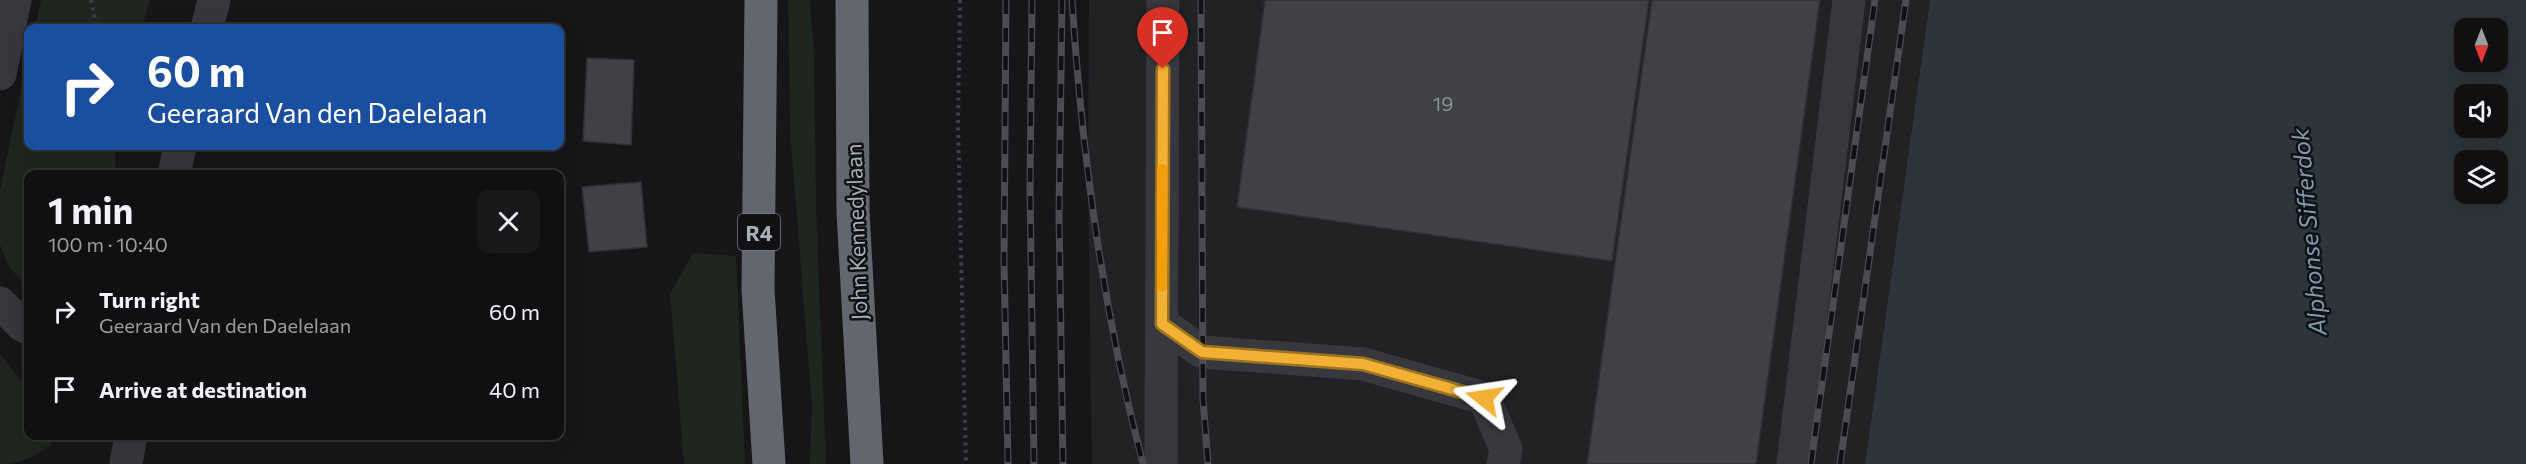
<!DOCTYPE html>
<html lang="en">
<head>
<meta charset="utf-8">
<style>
  body { margin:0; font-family:Commissioner,sans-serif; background:#19191b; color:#f1f3f6; height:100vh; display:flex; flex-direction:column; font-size:22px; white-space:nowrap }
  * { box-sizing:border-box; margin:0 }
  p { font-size:20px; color:#9c9d9f }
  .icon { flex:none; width:33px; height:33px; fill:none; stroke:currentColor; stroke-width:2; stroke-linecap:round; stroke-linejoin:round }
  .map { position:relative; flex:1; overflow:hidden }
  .side { position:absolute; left:24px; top:170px; width:540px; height:270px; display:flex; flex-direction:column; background:#101012; border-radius:12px; box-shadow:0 6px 24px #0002,0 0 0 2px #303032 }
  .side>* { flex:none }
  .hud { position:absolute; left:24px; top:24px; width:540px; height:126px; border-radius:12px; box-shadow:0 6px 24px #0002,0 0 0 2px #303032; background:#1a4fa0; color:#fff; overflow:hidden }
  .needle { width:39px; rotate:180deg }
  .tools { position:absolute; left:2454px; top:18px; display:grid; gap:12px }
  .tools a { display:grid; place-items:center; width:54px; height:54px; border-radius:12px; background:#101012; box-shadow:0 6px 24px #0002,0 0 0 2px #303032; font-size:30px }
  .pin { position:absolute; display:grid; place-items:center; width:51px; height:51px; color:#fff; margin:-62px -26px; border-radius:50% 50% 50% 0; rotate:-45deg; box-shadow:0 0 6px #0007 }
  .pin .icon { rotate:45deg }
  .me { position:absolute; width:66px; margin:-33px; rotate:285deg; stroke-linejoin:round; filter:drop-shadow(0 0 4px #0008) }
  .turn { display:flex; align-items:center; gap:21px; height:126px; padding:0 24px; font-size:27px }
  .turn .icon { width:78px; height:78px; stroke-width:2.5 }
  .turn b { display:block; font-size:42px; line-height:51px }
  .round { display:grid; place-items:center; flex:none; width:63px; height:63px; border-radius:12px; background:#19191b }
  .head { display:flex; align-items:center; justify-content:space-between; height:102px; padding:0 24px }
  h1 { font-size:36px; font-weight:700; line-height:45px }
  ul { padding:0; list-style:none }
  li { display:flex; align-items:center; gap:18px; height:78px; padding:0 24px }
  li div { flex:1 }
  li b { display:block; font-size:22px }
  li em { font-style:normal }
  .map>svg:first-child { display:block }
</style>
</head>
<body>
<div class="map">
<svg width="2526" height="464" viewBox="0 0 2526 464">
  <rect width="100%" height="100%" fill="#161618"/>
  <path fill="#222225" d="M 1089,0 L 1930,0 L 1865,464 L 1092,464 L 1088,188 Z"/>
  <path fill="#1e261f" d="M 41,0 L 150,0 L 142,28 L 35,28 Z
    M 788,0 L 810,0 L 814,54 L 816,205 L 826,464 L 810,464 L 812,407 L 790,129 Z
    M 28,57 L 28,146 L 115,146 L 116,174 L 28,174 L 28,288 L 10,268 L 0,245 L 0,190 Z
    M 693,253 L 736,256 L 745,464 L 684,464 L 670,294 Z
    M 0,354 L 28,389 L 28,435 L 50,435 L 52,444 C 35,456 22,464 0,464 Z"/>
  <path fill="#2c353c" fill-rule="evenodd" d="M 1930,0 L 2526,0 L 2526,464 L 1865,464 ZM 2464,28 L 2498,28 L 2498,62 L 2464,62 ZM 2464,94 L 2498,94 L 2498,128 L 2464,128 ZM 2464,160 L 2498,160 L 2498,194 L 2464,194 Z"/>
  <path fill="#404145" stroke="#303034" stroke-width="1.5" d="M 1265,0 L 1649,0 L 1612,261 L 1237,207 Z
    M 1652,0 L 1820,0 L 1756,464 L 1587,464 Z
    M 587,58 L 634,60 L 631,145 L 583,141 Z
    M 641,182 L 647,247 L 589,252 L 582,187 Z"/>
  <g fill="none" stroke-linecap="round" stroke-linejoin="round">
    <path stroke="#3d3f44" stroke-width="4" stroke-dasharray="3 4.5" stroke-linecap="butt" d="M 91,0 L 97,28
      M 960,0 L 958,125 L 966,464"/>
    <path stroke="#37383d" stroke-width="33" d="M 207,28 L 214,0
      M 0,74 L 15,0
      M 174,174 L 180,146
      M 0,303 L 22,325 L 28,328
      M 1162,323 L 1202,352 L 1363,364 L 1484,398 L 1506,449 L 1503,464
      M 126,464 L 131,435
      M 1161,464 L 1163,0
      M 1793,464 L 1849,0"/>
    <path stroke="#63666e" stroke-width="33" d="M 761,0 L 758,289 L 769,464
      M 852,0 L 853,212 L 867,464"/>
    <defs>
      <path id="rail" d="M 1006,0 L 1004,260 L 1008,464
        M 1032,0 L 1030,188 L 1034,464
        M 1062,0 L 1059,215 L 1063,464
        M 1072,0 C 1082,157 1103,312 1143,464
        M 1201,0 L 1203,399 L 1208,464
        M 1811,464 L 1875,0
        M 1840,464 L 1906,0"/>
    </defs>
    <use href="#rail" stroke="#4a4c52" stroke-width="7"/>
    <use href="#rail" stroke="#111113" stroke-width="4.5" stroke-dasharray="14" stroke-linecap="butt"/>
  </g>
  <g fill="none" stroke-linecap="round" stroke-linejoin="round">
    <defs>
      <path id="route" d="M 1163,69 L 1162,324 L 1202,352 L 1363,364 L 1484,398"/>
    </defs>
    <use href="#route" stroke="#9d7322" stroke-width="15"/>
    <use href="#route" stroke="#f2b134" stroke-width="10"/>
    <path stroke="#f59e0b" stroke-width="10" d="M 1162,287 L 1162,169"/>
  </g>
  <g text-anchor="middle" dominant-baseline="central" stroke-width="5" stroke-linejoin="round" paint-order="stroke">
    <g font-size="20" fill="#8e929b">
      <text x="1443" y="103">19</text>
    </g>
    <rect fill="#111113" stroke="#7b7e86" stroke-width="1.5" x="738" y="214" width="42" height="36" rx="4.5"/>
    <g font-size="21" font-weight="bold" fill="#a8adb8">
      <text x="759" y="232">R4</text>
    </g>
    <g font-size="22" fill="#a8adb8" stroke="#111113">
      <text transform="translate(856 232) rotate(-92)">John Kennedylaan</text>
    </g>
    <g font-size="24" font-style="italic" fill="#7f9bb3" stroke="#111113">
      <text transform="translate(2308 232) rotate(-95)">Alphonse Sifferdok</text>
    </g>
  </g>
</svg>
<div class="tools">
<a><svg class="needle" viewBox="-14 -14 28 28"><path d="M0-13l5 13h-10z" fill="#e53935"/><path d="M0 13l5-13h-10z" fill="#9c9d9f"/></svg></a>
<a><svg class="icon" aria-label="sound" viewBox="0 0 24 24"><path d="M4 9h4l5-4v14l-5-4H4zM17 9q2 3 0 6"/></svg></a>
<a><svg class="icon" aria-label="layers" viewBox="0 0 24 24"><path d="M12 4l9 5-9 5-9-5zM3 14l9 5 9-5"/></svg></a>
</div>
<div class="pin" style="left:1163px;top:69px;background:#d93025"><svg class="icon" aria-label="arrive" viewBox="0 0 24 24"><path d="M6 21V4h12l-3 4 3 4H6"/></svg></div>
<svg class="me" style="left:1484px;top:398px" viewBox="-20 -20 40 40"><path d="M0-17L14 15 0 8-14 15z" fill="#f2b134" stroke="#fff" stroke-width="4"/></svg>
<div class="hud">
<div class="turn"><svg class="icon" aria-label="right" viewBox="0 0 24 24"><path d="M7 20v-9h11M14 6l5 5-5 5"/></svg><div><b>60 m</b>Geeraard Van den Daelelaan</div></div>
</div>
<section class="side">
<div class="head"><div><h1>1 min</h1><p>100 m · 10:40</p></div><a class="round"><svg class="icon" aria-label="close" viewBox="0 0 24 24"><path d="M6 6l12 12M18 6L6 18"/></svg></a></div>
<ul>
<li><svg class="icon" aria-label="right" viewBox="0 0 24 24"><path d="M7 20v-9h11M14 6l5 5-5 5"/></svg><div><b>Turn right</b><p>Geeraard Van den Daelelaan</p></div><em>60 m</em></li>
<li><svg class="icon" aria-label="arrive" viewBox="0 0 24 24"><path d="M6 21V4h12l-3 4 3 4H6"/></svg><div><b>Arrive at destination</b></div><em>40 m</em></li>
</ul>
</section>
</div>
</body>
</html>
